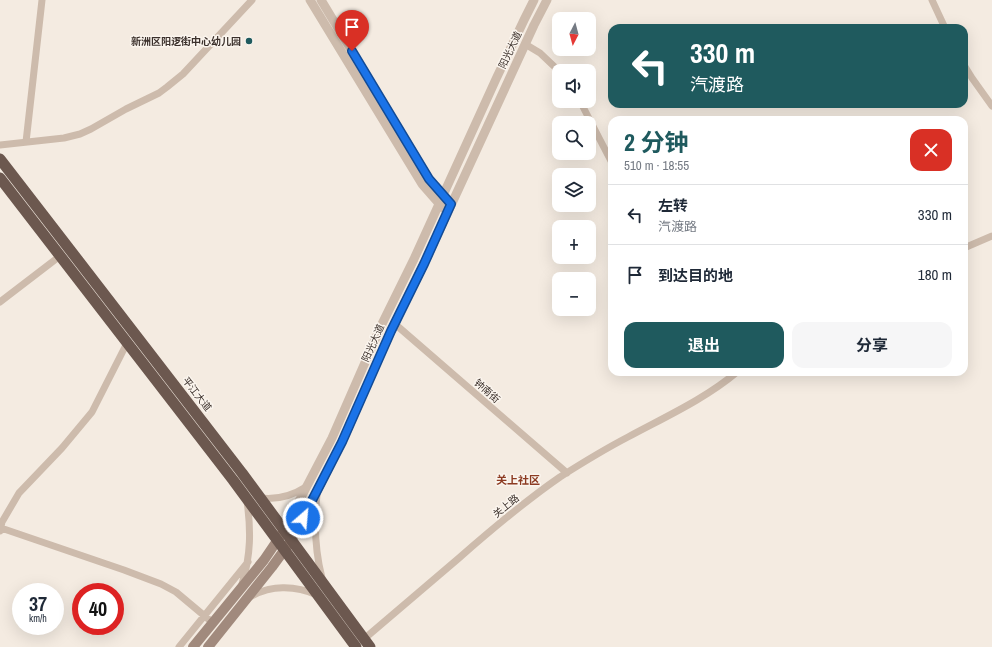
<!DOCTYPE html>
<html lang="zh">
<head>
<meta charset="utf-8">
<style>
  body { margin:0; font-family:"Archivo Narrow","Noto Sans SC",sans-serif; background:#f6f6f7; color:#1f2937; height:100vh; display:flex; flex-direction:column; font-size:15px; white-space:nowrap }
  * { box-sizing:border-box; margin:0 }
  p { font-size:13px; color:#747a83 }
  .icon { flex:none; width:22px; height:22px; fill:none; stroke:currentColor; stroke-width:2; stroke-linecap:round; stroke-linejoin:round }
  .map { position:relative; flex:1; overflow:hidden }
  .details { position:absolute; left:608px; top:116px; width:360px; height:260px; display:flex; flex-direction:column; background:#fff; border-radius:12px; box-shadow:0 4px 16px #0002 }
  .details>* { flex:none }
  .top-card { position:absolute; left:608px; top:24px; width:360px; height:84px; border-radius:12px; box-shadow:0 4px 16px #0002; background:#1f5a5e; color:#fff; overflow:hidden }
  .needle { width:26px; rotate:186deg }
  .fabs { position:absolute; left:552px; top:12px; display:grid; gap:8px }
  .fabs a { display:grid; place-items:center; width:44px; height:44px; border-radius:8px; background:#fff; box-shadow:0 4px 16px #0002; font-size:20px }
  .speed { position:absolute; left:12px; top:583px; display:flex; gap:8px; font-size:20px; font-weight:700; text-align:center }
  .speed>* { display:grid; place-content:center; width:52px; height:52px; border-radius:50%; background:#fff; box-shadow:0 4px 16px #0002; line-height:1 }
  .speed small { font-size:10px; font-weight:400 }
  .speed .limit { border:6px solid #d22; background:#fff; color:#111 }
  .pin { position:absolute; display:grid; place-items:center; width:34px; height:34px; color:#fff; margin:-41px -17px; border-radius:50% 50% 50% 0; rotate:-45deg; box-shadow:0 0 4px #0007 }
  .pin .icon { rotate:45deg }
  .me { position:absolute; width:44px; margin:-22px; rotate:27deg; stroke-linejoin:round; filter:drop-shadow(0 0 3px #0008) }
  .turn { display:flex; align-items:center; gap:14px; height:84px; padding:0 16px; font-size:18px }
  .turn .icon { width:52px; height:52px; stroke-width:2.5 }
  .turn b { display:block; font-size:28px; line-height:34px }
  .round { display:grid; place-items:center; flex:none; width:42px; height:42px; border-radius:12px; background:#f6f6f7 }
  .headline { display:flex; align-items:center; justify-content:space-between; height:68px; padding:0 16px }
  h1 { font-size:24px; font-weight:700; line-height:30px; color:#1f5a5e }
  .primary-button { display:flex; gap:8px; margin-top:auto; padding:8px 16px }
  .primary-button a { flex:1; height:46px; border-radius:12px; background:#1f5a5e; color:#fff; font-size:16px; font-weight:700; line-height:46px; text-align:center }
  .primary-button a+a { background:#f6f6f7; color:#1f2937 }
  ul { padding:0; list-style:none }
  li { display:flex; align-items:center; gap:12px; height:60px; padding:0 16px; border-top:1px solid #e0e1e3 }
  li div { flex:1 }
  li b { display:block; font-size:15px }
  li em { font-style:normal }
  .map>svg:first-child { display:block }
</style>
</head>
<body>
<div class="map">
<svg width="992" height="647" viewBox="0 0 992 647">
  <rect width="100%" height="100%" fill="#f4ebe1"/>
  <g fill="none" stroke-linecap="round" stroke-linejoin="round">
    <path stroke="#cdbbac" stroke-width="7" d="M 932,0 L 945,28
      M 525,44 L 540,53 L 559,71
      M 964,65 L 972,78 L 992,106
      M 580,101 L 612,163
      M 26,142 L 42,0
      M 0,145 L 64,138 L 80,134 L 91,129 L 126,109 L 159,93 L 167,87 L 183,74 L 252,0
      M 964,248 L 992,236
      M 0,302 L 60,256
      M 395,324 L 567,473
      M 317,495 C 314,523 315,551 322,578
      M 260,498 C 277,500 292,496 306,487
      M 1,528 L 124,570 L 161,584 L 176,592 L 213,623
      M 0,531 L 2,522 L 19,493 L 62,448 L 92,412 L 127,343
      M 242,584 C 251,555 251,530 247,501
      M 250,597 C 270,585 295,585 317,595
      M 364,639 C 396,612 427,585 459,558 C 491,530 525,501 560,477 C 582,463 605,449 628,437 C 665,417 705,399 737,372
      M 179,647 L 248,562"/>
    <path stroke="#cdbbac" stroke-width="9" d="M 310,0 L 422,184 L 443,208
      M 321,0 L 429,179 L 446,199
      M 284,530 L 332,438 L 381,326 L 414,259 L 496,79 L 524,20 L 534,0
      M 292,540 L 342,442 L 391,331 L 424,264 L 534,25 L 547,0"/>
    <path stroke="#a18a7d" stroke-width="10" d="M 193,647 L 264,560 L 281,535
      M 208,647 L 272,567 L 288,545"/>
    <path stroke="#6c584f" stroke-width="11" d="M 0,159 L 242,473 L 370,647
      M 0,178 L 233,480 L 356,647"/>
  </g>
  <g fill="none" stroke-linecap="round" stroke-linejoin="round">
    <defs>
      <path id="route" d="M 303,518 L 342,442 L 391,331 L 424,264 L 451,204 L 429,179 L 352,51"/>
    </defs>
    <use href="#route" stroke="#114b97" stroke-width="10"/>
    <use href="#route" stroke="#1a73e8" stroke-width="7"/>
  </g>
  <circle fill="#1f5a5e" stroke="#fbf5ee" stroke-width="1.5" cx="249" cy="41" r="4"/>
  <g text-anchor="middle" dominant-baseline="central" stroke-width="3" stroke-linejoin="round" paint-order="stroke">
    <g font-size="10" font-weight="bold" fill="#3b302b" stroke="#fbf5ee" text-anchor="end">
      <text x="241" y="41">新洲区阳逻街中心幼儿园</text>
    </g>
    <g font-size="10" fill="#3b302b" stroke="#fbf5ee">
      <text transform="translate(510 50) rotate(-65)">阳光大道</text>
      <text transform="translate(373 343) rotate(-66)">阳光大道</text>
      <text transform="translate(487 391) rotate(41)">钟南街</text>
      <text transform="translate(197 394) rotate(52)">平江大道</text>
      <text transform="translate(506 506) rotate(-39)">关上路</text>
    </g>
    <g font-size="11" font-weight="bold" fill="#8c3b22" stroke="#fbf5ee">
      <text x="518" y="480">关上社区</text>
    </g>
  </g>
</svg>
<div class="fabs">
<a><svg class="needle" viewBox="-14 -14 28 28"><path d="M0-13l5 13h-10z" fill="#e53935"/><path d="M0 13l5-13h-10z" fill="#747a83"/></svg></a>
<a><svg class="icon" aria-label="sound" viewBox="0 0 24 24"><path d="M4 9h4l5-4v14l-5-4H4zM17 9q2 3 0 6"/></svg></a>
<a><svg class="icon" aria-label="search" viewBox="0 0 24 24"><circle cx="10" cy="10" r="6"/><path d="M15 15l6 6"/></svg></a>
<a><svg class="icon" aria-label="layers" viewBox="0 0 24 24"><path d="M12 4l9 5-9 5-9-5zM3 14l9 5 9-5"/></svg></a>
<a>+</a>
<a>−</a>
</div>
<div class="speed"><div>37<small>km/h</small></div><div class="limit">40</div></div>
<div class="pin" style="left:352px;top:51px;background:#d93025"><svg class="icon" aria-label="arrive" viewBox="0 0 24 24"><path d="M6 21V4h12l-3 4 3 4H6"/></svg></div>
<svg class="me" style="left:303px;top:518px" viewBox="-20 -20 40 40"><circle r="17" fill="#1a73e8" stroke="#fff" stroke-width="3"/><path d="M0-11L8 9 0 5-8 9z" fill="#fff"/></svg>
<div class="top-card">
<div class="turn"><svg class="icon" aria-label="left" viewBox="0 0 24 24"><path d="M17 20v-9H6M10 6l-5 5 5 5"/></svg><div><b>330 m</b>汽渡路</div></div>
</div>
<section class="details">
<div class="headline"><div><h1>2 分钟</h1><p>510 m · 18:55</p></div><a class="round" style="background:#d93025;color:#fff"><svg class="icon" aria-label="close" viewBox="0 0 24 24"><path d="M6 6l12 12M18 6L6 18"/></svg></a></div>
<ul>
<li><svg class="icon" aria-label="left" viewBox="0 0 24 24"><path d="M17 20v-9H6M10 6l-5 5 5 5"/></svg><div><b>左转</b><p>汽渡路</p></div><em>330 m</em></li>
<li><svg class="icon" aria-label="arrive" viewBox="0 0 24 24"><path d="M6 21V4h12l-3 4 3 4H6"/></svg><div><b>到达目的地</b></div><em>180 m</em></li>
</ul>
<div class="primary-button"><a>退出</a><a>分享</a></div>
</section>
</div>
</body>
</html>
